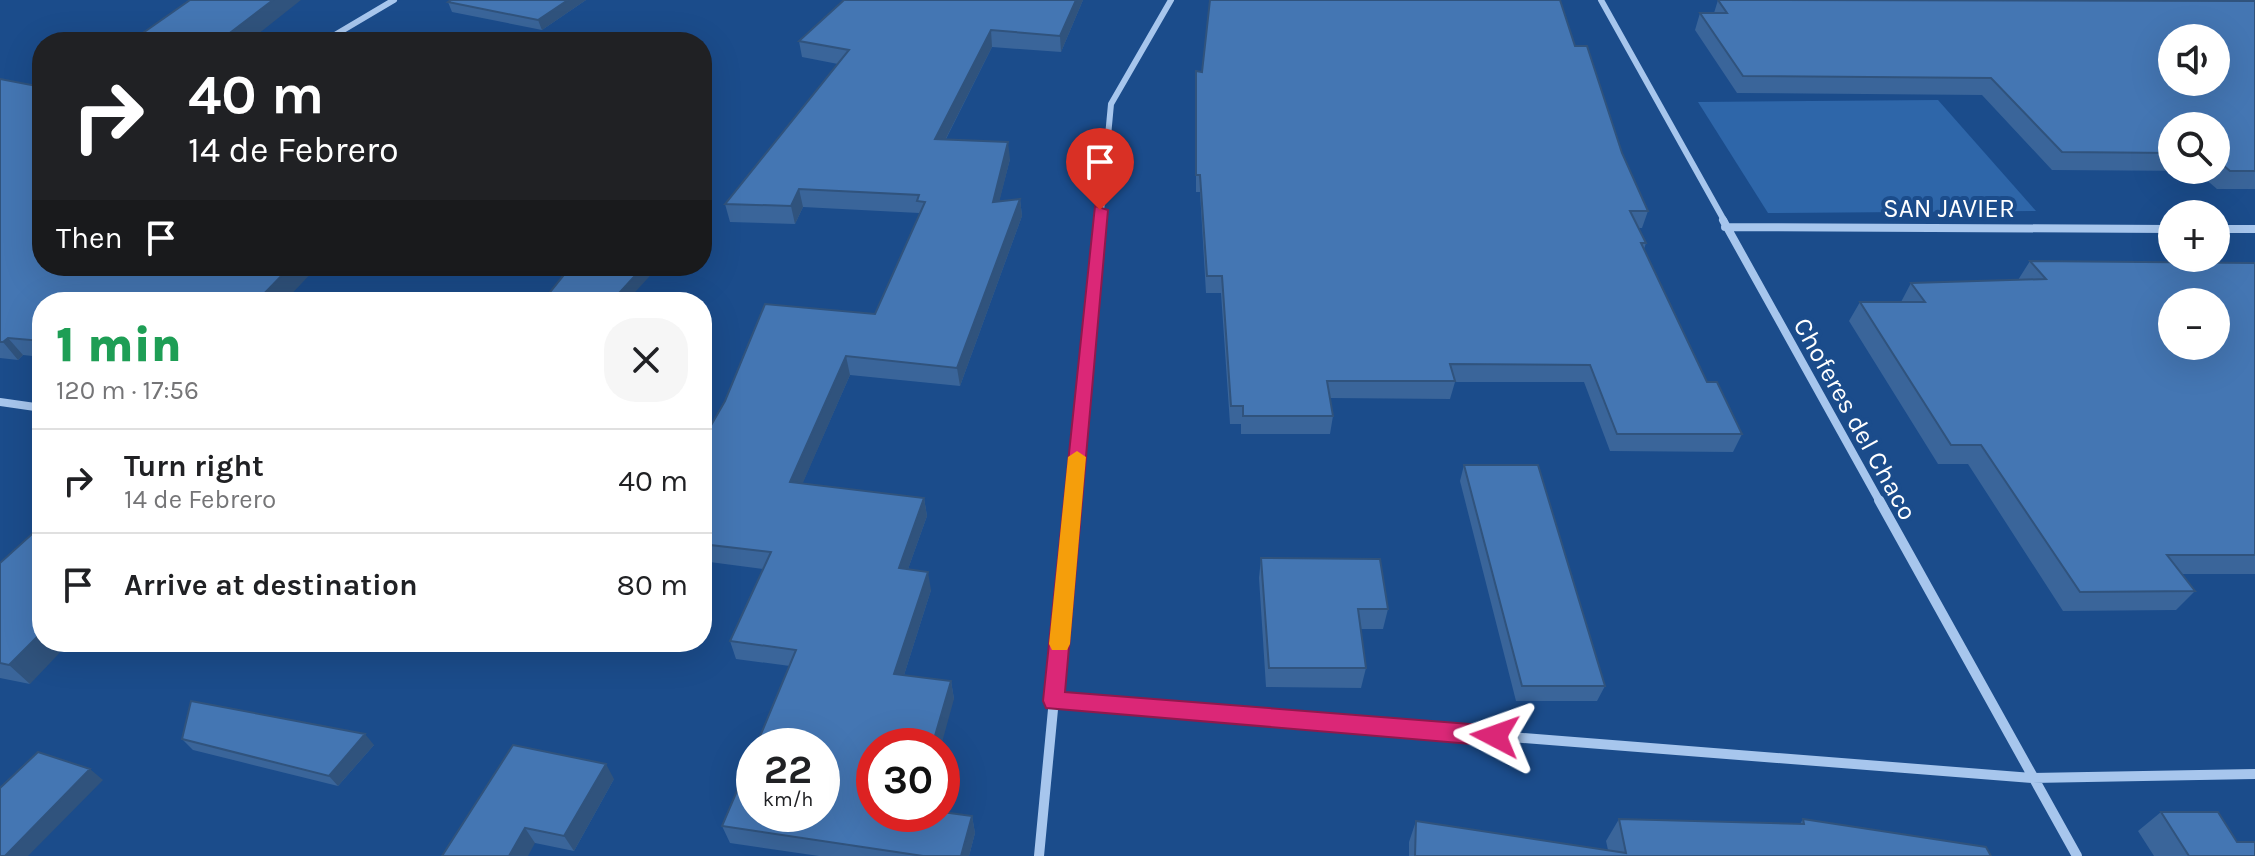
<!DOCTYPE html>
<html lang="en">
<head>
<meta charset="utf-8">
<style>
  body { margin:0; font-family:Karla,sans-serif; background:#f6f6f6; color:#202124; height:100vh; display:flex; flex-direction:column; font-size:30px; white-space:nowrap }
  * { box-sizing:border-box; margin:0 }
  p { font-size:26px; color:#757577 }
  .icon { flex:none; width:44px; height:44px; fill:none; stroke:currentColor; stroke-width:2; stroke-linecap:round; stroke-linejoin:round }
  .map { position:relative; flex:1; overflow:hidden }
  .panel { position:absolute; left:32px; top:292px; width:680px; height:360px; display:flex; flex-direction:column; background:#fff; border-radius:32px; box-shadow:0 8px 32px #0002 }
  .panel>* { flex:none }
  .banner { position:absolute; left:32px; top:32px; width:680px; height:244px; border-radius:32px; box-shadow:0 8px 32px #0002; background:#202124; color:#fff; overflow:hidden }
  .tools { position:absolute; left:2158px; top:24px; display:grid; gap:16px }
  .tools a { display:grid; place-items:center; width:72px; height:72px; border-radius:50%; background:#fff; box-shadow:0 8px 32px #0002; font-size:40px }
  .speed { position:absolute; left:736px; top:728px; display:flex; gap:16px; font-size:40px; font-weight:700; text-align:center }
  .speed>* { display:grid; place-content:center; width:104px; height:104px; border-radius:50%; background:#fff; box-shadow:0 8px 32px #0002; line-height:1 }
  .speed small { font-size:20px; font-weight:400 }
  .speed .limit { border:12px solid #d22; background:#fff; color:#111 }
  .pin { position:absolute; display:grid; place-items:center; width:68px; height:68px; color:#fff; margin:-82px -34px; border-radius:50% 50% 50% 0; rotate:-45deg; box-shadow:0 0 8px #0007 }
  .pin .icon { rotate:45deg }
  .me { position:absolute; width:88px; margin:-44px; rotate:274deg; stroke-linejoin:round; filter:drop-shadow(0 0 6px #0008) }
  .turn { display:flex; align-items:center; gap:28px; height:168px; padding:0 24px; font-size:36px }
  .turn .icon { width:104px; height:104px; stroke-width:2.5 }
  .turn b { display:block; font-size:56px; line-height:68px }
  .then { display:flex; align-items:center; height:76px; padding:0 24px; background:#0003; gap:16px; font-size:30px }
  .round { display:grid; place-items:center; flex:none; width:84px; height:84px; border-radius:32px; background:#f6f6f6 }
  .summary { display:flex; align-items:center; justify-content:space-between; height:136px; padding:0 24px }
  h1 { font-size:48px; font-weight:800; line-height:60px; color:#1e9e55 }
  ul { padding:0; list-style:none }
  li { display:flex; align-items:center; gap:24px; height:104px; padding:0 24px; border-top:2px solid #e0e0e0 }
  li div { flex:1 }
  li b { display:block; font-size:30px }
  li em { font-style:normal }
  .map>svg:first-child { display:block }
</style>
</head>
<body>
<div class="map">
<svg width="2255" height="856" viewBox="0 0 2255 856">
  <rect width="100%" height="100%" fill="#1b4c8b"/>
  <path fill="#2e66a9" d="M 1938,100 L 2036,211 L 1768,213 L 1698,102 Z"/>
  <g fill="none" stroke-linecap="round" stroke-linejoin="round">
    <path stroke="#a7c6ed" stroke-width="6" d="M 1601,0 L 1725,222
      M 323,42 L 394,0
      M 1100,222 L 1111,104 L 1171,0"/>
    <path stroke="#a7c6ed" stroke-width="8" d="M 1723,220 L 1880,502
      M 1725,227 L 2172,229
      M 2216,229 L 2255,229
      M 0,402 L 42,408
      M 1073,502 L 1100,220"/>
    <path stroke="#a7c6ed" stroke-width="10" d="M 1879,500 L 2077,856
      M 1054,701 L 2032,778 L 2255,774
      M 1039,856 L 1073,500"/>
  </g>
  <path fill="#3a659a" fill-rule="evenodd" d="M 451,0 L 586,0 L 542,30 L 452,12 L 448,2 Z
    M 1083,0 L 1061,52 L 992,47 L 946,139 L 1010,159 L 999,201 L 1020,199 L 1022,216 L 960,386 L 850,375 L 802,484 L 924,498 L 927,516 L 908,569 L 931,590 L 904,675 L 951,681 L 954,699 L 874,814 L 972,816 L 975,833 L 969,856 L 819,856 L 730,843 L 722,826 L 790,666 L 736,659 L 730,641 L 763,569 L 702,561 L 702,441 L 875,314 L 919,216 L 919,213 L 803,207 L 795,224 L 730,222 L 725,204 L 838,64 L 802,57 L 799,41 Z
    M 1718,0 L 2255,1 L 2255,189 L 2217,189 L 2196,171 L 2052,170 L 1982,95 L 1737,93 L 1695,30 L 1700,13 L 1714,13 ZM 2172,126 L 2216,126 L 2216,170 L 2172,170 Z
    M 1575,46 L 1648,211 L 1642,228 L 1638,228 L 1646,243 L 1644,249 L 1707,382 L 1742,434 L 1733,452 L 1610,451 L 1584,382 L 1455,382 L 1450,399 L 1330,398 L 1333,416 L 1330,434 L 1241,434 L 1241,424 L 1230,424 L 1221,293 L 1206,293 L 1200,192 L 1196,192 L 1196,71 L 1202,72 Z
    M 0,79 L 42,302 L 42,357 L 23,355 L 18,360 L 0,358 Z
    M 2030,261 L 2255,263 L 2255,574 L 2182,574 L 2195,591 L 2176,610 L 2063,611 L 1968,464 L 1938,464 L 1849,321 L 1860,302 L 1901,302 L 1911,283 L 2018,280 Z
    M 1464,465 L 1605,686 L 1597,701 L 1516,701 L 1460,481 Z
    M 1261,558 L 1388,609 L 1383,629 L 1360,629 L 1366,668 L 1361,688 L 1266,687 L 1259,578 Z
    M 0,563 L 30,684 L 0,678 Z
    M 182,739 L 374,745 L 338,786 L 193,750 Z
    M 614,779 L 574,851 L 535,843 L 442,856 Z
    M 2161,812 L 2237,842 L 2255,856 L 2154,856 L 2138,831 Z
    M 1619,819 L 1800,824 L 1803,819 L 1991,856 L 1409,856 L 1409,842 L 1416,821 L 1608,850 L 1606,841 Z"/>
  <path fill="#30537d" d="M 273,0 L 301,0 L 248,42 L 218,42 Z
    M 568,0 L 586,0 L 542,30 L 538,20 Z
    M 1076,0 L 1083,0 L 1061,52 L 1060,36 Z
    M 991,30 L 992,47 L 937,156 L 935,139 Z
    M 1008,142 L 1010,159 L 995,219 L 993,202 Z
    M 799,189 L 803,207 L 795,224 L 791,206 Z
    M 1020,199 L 1022,216 L 960,386 L 957,368 Z
    M 291,266 L 318,266 L 284,302 L 256,302 Z
    M 644,266 L 659,266 L 626,302 L 611,302 Z
    M 8,338 L 23,355 L 18,360 L 3,342 Z
    M 846,356 L 850,375 L 795,501 L 790,482 Z
    M 924,498 L 927,516 L 902,586 L 899,568 Z
    M 928,572 L 931,590 L 899,691 L 894,674 Z
    M 42,632 L 42,642 L 70,642 L 30,684 L 9,665 Z
    M 951,681 L 954,699 L 941,746 L 932,746 Z
    M 365,734 L 374,745 L 338,786 L 329,776 Z
    M 606,764 L 614,779 L 574,851 L 564,836 Z
    M 90,769 L 103,780 L 28,856 L 5,856 Z
    M 972,816 L 975,833 L 969,856 L 961,856 Z
    M 525,828 L 535,843 L 528,856 L 509,856 Z"/>
  <path fill="#4476b3" stroke="#30537d" stroke-width="2" fill-rule="evenodd" d="M 190,0 L 273,0 L 218,42 L 130,42 Z
    M 451,0 L 568,0 L 538,20 L 448,2 Z
    M 844,0 L 1076,0 L 1060,36 L 991,30 L 935,139 L 1008,142 L 993,202 L 1020,199 L 957,368 L 846,356 L 790,482 L 924,498 L 899,568 L 928,572 L 894,674 L 951,681 L 932,746 L 874,746 L 874,814 L 942,814 L 942,812 L 972,816 L 961,856 L 923,856 L 722,826 L 754,751 L 754,814 L 822,814 L 822,746 L 756,746 L 796,650 L 730,641 L 771,552 L 702,544 L 702,441 L 725,401 L 765,304 L 875,314 L 925,202 L 917,201 L 919,195 L 799,189 L 791,206 L 725,204 L 849,50 L 799,41 Z
    M 1210,0 L 1560,0 L 1575,46 L 1587,46 L 1622,153 L 1648,211 L 1630,211 L 1646,243 L 1641,243 L 1707,382 L 1717,382 L 1742,434 L 1617,434 L 1590,365 L 1450,364 L 1455,381 L 1327,381 L 1333,416 L 1243,416 L 1243,406 L 1231,406 L 1222,276 L 1207,276 L 1200,175 L 1196,175 L 1196,71 L 1202,72 Z
    M 1718,0 L 2255,1 L 2255,171 L 2230,171 L 2216,159 L 2216,126 L 2172,126 L 2172,153 L 2062,152 L 1991,78 L 1743,76 L 1700,13 L 1727,13 ZM 2172,38 L 2216,38 L 2216,82 L 2172,82 Z
    M 0,79 L 42,87 L 42,266 L 291,266 L 256,302 L 42,302 L 42,341 L 8,338 L 3,342 L 0,342 Z
    M 2030,261 L 2255,263 L 2255,555 L 2167,555 L 2195,591 L 2080,592 L 1981,445 L 1951,445 L 1860,302 L 1925,302 L 1911,283 L 2046,279 ZM 2172,302 L 2216,302 L 2216,346 L 2172,346 Z
    M 571,266 L 644,266 L 611,302 L 542,302 Z
    M 1464,465 L 1538,465 L 1605,686 L 1522,686 Z
    M 42,525 L 42,632 L 9,665 L 0,663 L 0,563 Z
    M 1261,558 L 1380,559 L 1388,609 L 1358,609 L 1366,668 L 1269,668 Z
    M 191,701 L 365,734 L 329,776 L 182,739 Z
    M 513,745 L 606,764 L 564,836 L 525,828 L 509,856 L 442,856 Z
    M 38,752 L 90,769 L 5,856 L 0,856 L 0,788 Z
    M 2161,812 L 2218,812 L 2237,842 L 2255,842 L 2255,856 L 2189,856 Z
    M 1619,819 L 1804,824 L 1803,819 L 1986,847 L 1991,856 L 1415,856 L 1416,821 L 1626,853 Z"/>
  <path fill="#db2777" stroke="#8e194d" stroke-width="2" d="M 1095,206 L 1108,210 L 1065,692 L 1495,726 L 1503,729 L 1507,736 L 1503,743 L 1495,746 L 1046,708 L 1043,701 Z"/>
  <path fill="#f59e0b" d="M 1077,451 L 1086,457 L 1070,644 L 1067,650 L 1052,650 L 1049,644 L 1068,457 Z"/>
  <g text-anchor="middle" dominant-baseline="central" stroke-width="8" stroke-linejoin="round" paint-order="stroke">
    <g font-size="26" fill="#fff" stroke="#1b4c8b">
      <text x="1949" y="208">SAN JAVIER</text>
      <text transform="translate(1855 419) rotate(61)">Choferes del Chaco</text>
    </g>
  </g>
</svg>
<div class="tools">
<a><svg class="icon" aria-label="sound" viewBox="0 0 24 24"><path d="M4 9h4l5-4v14l-5-4H4zM17 9q2 3 0 6"/></svg></a>
<a><svg class="icon" aria-label="search" viewBox="0 0 24 24"><circle cx="10" cy="10" r="6"/><path d="M15 15l6 6"/></svg></a>
<a>+</a>
<a>−</a>
</div>
<div class="speed"><div>22<small>km/h</small></div><div class="limit">30</div></div>
<div class="pin" style="left:1100px;top:210px;background:#d93025"><svg class="icon" aria-label="arrive" viewBox="0 0 24 24"><path d="M6 21V4h12l-3 4 3 4H6"/></svg></div>
<svg class="me" style="left:1495px;top:736px" viewBox="-20 -20 40 40"><path d="M0-17L14 15 0 8-14 15z" fill="#db2777" stroke="#fff" stroke-width="4"/></svg>
<div class="banner">
<div class="turn"><svg class="icon" aria-label="right" viewBox="0 0 24 24"><path d="M7 20v-9h11M14 6l5 5-5 5"/></svg><div><b>40 m</b>14 de Febrero</div></div>
<div class="then">Then<svg class="icon" aria-label="arrive" viewBox="0 0 24 24"><path d="M6 21V4h12l-3 4 3 4H6"/></svg></div>
</div>
<section class="panel">
<div class="summary"><div><h1>1 min</h1><p>120 m · 17:56</p></div><a class="round"><svg class="icon" aria-label="close" viewBox="0 0 24 24"><path d="M6 6l12 12M18 6L6 18"/></svg></a></div>
<ul>
<li><svg class="icon" aria-label="right" viewBox="0 0 24 24"><path d="M7 20v-9h11M14 6l5 5-5 5"/></svg><div><b>Turn right</b><p>14 de Febrero</p></div><em>40 m</em></li>
<li><svg class="icon" aria-label="arrive" viewBox="0 0 24 24"><path d="M6 21V4h12l-3 4 3 4H6"/></svg><div><b>Arrive at destination</b></div><em>80 m</em></li>
</ul>
</section>
</div>
</body>
</html>
